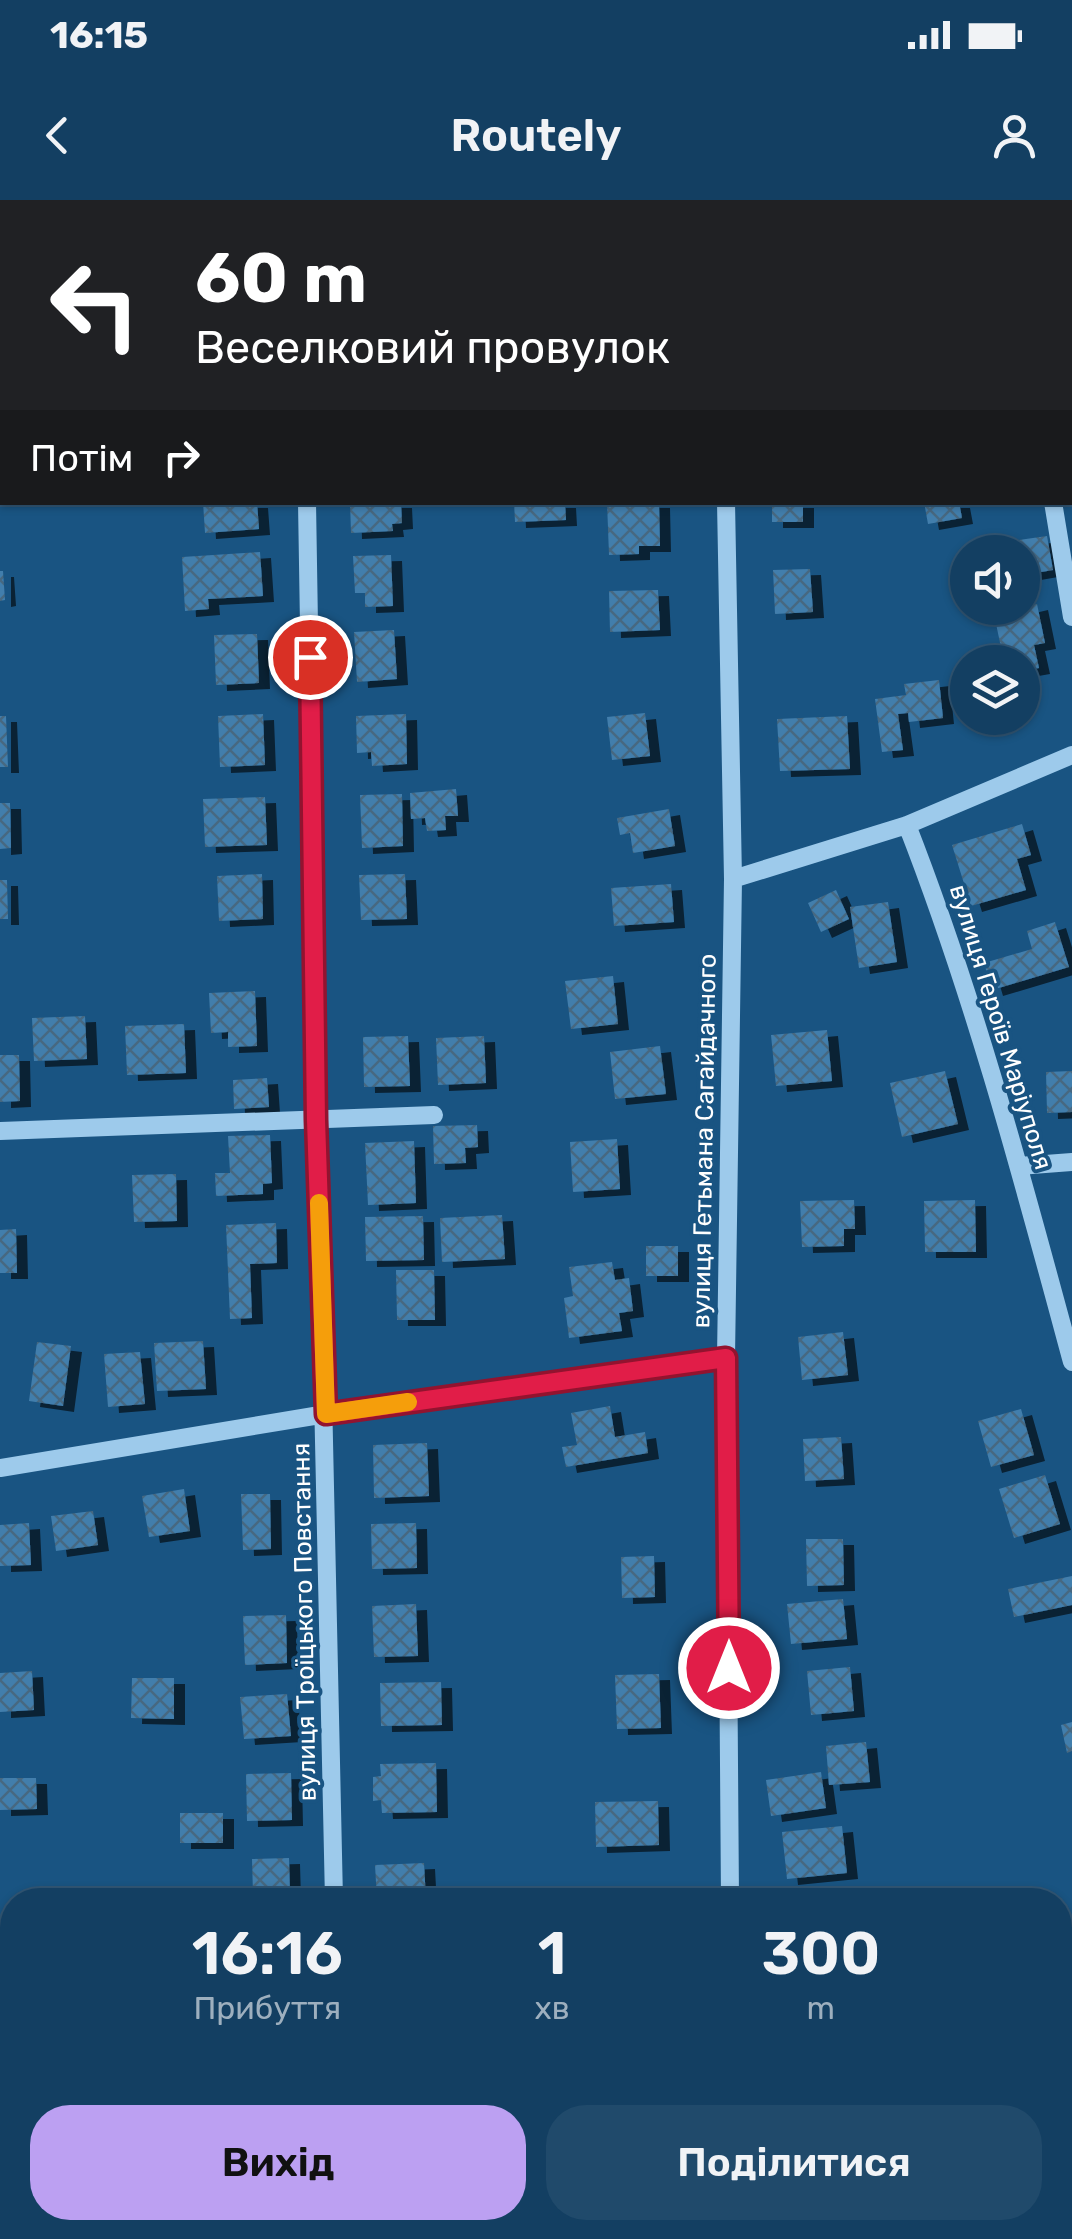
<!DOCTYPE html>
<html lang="uk">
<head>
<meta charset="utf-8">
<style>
  body { margin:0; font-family:Rubik,sans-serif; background:#204a6b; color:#f1f3f6; height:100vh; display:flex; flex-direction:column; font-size:38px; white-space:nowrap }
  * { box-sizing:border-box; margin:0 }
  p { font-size:32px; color:#9dafbe }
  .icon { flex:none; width:55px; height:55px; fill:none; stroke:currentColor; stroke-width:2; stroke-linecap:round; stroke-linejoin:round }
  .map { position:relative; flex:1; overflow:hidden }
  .panel { position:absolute; left:0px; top:1688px; width:1072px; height:352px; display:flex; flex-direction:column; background:#133f62; border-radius:40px 40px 0 0; box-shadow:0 2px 8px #0004,0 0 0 2px #325877 }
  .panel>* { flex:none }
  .guide { position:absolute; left:0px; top:0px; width:1072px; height:305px; box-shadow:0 2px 8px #0004,0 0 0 2px #325877; background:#202124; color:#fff; overflow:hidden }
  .fabs { position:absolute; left:950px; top:335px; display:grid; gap:20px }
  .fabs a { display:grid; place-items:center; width:90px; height:90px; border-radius:50%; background:#133f62; box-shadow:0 2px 8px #0004,0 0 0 2px #325877; font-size:50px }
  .pin { position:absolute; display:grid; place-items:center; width:85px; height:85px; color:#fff; margin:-42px; border:5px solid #fff; border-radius:50%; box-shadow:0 2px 10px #0007 }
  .me { position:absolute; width:110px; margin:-55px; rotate:0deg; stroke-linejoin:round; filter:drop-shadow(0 0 8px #0008) }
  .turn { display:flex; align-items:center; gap:35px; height:210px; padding:0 30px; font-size:45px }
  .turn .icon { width:130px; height:130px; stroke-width:2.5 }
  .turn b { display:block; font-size:70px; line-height:85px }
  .then { display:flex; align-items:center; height:95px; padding:0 30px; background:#0003; gap:20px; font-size:38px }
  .eta { display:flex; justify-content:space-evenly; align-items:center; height:170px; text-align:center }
  .eta b { font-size:60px; font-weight:600; line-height:70px }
  .cta { display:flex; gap:20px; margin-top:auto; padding:20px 30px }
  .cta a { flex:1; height:115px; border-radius:40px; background:#bca0f2; color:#111; font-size:40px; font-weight:600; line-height:115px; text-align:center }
  .cta a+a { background:#204a6b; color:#f1f3f6 }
  .status { display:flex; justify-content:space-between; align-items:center; height:70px; padding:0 50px; background:#133f62; direction:ltr }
  .status svg { height:28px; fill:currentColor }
  header { display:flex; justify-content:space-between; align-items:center; height:130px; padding:0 30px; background:#133f62; font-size:45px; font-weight:600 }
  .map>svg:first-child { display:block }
</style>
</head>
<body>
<div class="status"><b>16:15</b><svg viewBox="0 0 49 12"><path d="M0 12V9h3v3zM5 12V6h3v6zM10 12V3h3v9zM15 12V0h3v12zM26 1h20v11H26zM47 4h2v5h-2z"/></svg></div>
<header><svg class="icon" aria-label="back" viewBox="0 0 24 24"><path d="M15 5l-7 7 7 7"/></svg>Routely<svg class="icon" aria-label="person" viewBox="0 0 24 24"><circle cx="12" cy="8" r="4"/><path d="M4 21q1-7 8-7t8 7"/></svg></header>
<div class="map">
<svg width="1072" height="2039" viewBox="0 0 1072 2039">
  <defs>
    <pattern id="building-cross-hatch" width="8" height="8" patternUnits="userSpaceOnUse" patternTransform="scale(2.5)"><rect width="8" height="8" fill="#427eac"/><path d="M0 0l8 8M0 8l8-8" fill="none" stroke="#466881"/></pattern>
    <filter id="shadow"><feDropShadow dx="11" dy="6" stdDeviation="0" flood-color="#0009"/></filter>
  </defs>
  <rect width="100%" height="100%" fill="#195482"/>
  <path fill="url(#building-cross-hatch)" filter="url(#shadow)" d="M 203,302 L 257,302 L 259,329 L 205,333 Z
    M 350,302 L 401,302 L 402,323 L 392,324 L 393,331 L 351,333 Z
    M 514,302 L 565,302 L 566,320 L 515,322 Z
    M 607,302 L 659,302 L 660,346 L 639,346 L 639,354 L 609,355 Z
    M 772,302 L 803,302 L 803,322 L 772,322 Z
    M 924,302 L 959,302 L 962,318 L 928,324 Z
    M 1047,336 L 1053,370 L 1024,375 L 1019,340 Z
    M 260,352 L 263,396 L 208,399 L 209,409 L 185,411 L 182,357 Z
    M 391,355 L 393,406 L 365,407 L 365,393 L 355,393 L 353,356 Z
    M 810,369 L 813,412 L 775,414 L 773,370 Z
    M 0,371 L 3,371 L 5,400 L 0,401 Z
    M 658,390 L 660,430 L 610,432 L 609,391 Z
    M 1037,404 L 1045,443 L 1034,445 L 1039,468 L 1022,471 L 1022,462 L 1004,462 L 994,414 Z
    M 394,430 L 397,479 L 357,482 L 354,432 Z
    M 257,434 L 259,483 L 216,485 L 214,435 Z
    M 939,480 L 943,518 L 909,522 L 908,513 L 898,514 L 903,550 L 882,552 L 875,499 L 906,495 L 904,484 Z
    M 645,513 L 650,556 L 612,560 L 607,517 Z
    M 263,514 L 265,565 L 220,567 L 218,516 Z
    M 406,514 L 407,564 L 372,566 L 371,552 L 357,553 L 356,516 Z
    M 0,516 L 6,516 L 8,567 L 0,567 Z
    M 847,516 L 850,569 L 780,571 L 777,519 Z
    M 456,589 L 458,616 L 445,616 L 446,630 L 427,631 L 425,618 L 411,619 L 410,593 Z
    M 402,594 L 403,646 L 362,648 L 360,595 Z
    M 265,597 L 267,645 L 205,647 L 203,599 Z
    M 0,603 L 10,603 L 11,648 L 0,649 Z
    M 669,609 L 675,646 L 633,653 L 630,633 L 620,635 L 617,618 Z
    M 1022,624 L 1031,655 L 1017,659 L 1026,690 L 971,706 L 952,645 Z
    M 262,674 L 263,719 L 219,721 L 217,676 Z
    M 405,674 L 407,719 L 361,720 L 359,675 Z
    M 0,680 L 7,680 L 8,719 L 0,719 Z
    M 671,684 L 674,722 L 614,726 L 611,688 Z
    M 836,690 L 849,719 L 821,732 L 808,703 Z
    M 888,702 L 897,762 L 859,768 L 850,707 Z
    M 1055,722 L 1069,767 L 992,790 L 984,763 L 1032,749 L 1027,731 Z
    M 613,776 L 618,824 L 571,829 L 565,781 Z
    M 255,791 L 257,846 L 228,847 L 228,832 L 211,833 L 209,793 Z
    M 85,816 L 87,859 L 34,861 L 32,818 Z
    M 184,824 L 186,873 L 127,875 L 125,826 Z
    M 827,830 L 832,881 L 776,886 L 771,835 Z
    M 408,836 L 410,886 L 364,887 L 363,837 Z
    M 484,836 L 486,883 L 438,885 L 436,838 Z
    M 660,846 L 666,894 L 615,899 L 610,852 Z
    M 0,855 L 19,855 L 20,901 L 0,902 Z
    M 945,871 L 958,924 L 902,937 L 890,883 Z
    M 1072,871 L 1072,912 L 1047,913 L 1046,872 Z
    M 267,878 L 269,907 L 234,909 L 233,880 Z
    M 477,925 L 478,947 L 465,948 L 466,963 L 434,964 L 433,926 Z
    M 270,935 L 272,983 L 263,984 L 263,994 L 216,996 L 215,973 L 230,973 L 228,936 Z
    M 617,939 L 620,989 L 573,992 L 570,942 Z
    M 414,941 L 416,1003 L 368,1005 L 365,943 Z
    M 176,974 L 177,1021 L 134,1022 L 132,975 Z
    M 854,1000 L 855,1029 L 844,1029 L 844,1046 L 802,1047 L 800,1001 Z
    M 975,1000 L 976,1052 L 925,1052 L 924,1001 Z
    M 502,1015 L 505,1059 L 442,1062 L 440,1018 Z
    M 423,1016 L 424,1060 L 366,1061 L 365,1017 Z
    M 276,1023 L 277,1063 L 250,1064 L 252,1118 L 230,1119 L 226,1025 Z
    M 16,1029 L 17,1073 L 0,1073 L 0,1030 Z
    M 646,1046 L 678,1046 L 678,1076 L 646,1076 Z
    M 612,1062 L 615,1080 L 629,1078 L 633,1111 L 619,1113 L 622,1131 L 569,1138 L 564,1098 L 573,1096 L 569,1067 Z
    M 396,1070 L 434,1070 L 435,1120 L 397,1120 Z
    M 843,1132 L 848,1175 L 802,1180 L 798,1137 Z
    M 203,1141 L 206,1189 L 157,1191 L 154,1143 Z
    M 37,1142 L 71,1146 L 63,1206 L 29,1201 Z
    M 140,1152 L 145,1204 L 108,1207 L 104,1154 Z
    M 610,1206 L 615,1237 L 645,1232 L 648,1253 L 566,1267 L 562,1247 L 577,1245 L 571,1213 Z
    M 1021,1209 L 1034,1255 L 991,1267 L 978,1221 Z
    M 841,1237 L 844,1279 L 805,1281 L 803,1239 Z
    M 427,1243 L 429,1296 L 374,1298 L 373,1245 Z
    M 1045,1275 L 1060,1324 L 1014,1338 L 999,1289 Z
    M 184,1289 L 190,1331 L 149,1337 L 142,1296 Z
    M 241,1294 L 270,1294 L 271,1349 L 243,1350 Z
    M 93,1311 L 98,1345 L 56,1351 L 51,1316 Z
    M 29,1323 L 31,1365 L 0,1366 L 0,1325 Z
    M 416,1323 L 417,1368 L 372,1369 L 371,1324 Z
    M 806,1339 L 843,1339 L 844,1385 L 807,1386 Z
    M 654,1356 L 655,1397 L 622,1398 L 621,1357 Z
    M 1072,1376 L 1072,1405 L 1014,1417 L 1008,1389 Z
    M 843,1399 L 847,1439 L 791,1444 L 787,1404 Z
    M 416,1404 L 418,1456 L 374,1457 L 372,1406 Z
    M 286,1415 L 287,1463 L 245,1465 L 243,1416 Z
    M 850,1467 L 854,1511 L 811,1515 L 807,1471 Z
    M 32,1471 L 34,1510 L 0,1512 L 0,1473 Z
    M 659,1474 L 661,1528 L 617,1529 L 615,1475 Z
    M 132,1478 L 174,1478 L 174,1519 L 131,1518 Z
    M 441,1482 L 442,1525 L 381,1526 L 380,1483 Z
    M 287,1494 L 291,1536 L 244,1539 L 240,1497 Z
    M 1072,1522 L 1072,1551 L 1067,1553 L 1061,1525 Z
    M 866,1542 L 870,1582 L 829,1585 L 826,1546 Z
    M 436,1563 L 437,1612 L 382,1613 L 381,1600 L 373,1601 L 373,1577 L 381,1576 L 380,1564 Z
    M 821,1572 L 826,1608 L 771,1616 L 766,1580 Z
    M 291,1573 L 292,1620 L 247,1621 L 246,1574 Z
    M 0,1578 L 36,1578 L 37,1609 L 0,1610 Z
    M 658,1601 L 659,1645 L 596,1647 L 595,1602 Z
    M 180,1613 L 223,1613 L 223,1643 L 180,1643 Z
    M 842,1626 L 847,1673 L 787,1679 L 782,1632 Z
    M 289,1658 L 290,1693 L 253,1694 L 252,1659 Z
    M 424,1663 L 426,1700 L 377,1700 L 375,1665 Z
    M 662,1690 L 662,1700 L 602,1700 L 602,1692 Z
    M 0,1740 L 12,1740 L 12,1775 L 0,1776 Z
    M 12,1824 L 12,1857 L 0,1857 L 0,1825 Z
    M 0,1898 L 12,1898 L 12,1940 L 0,1941 Z
    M 1060,1907 L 1072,1907 L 1072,1951 L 1060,1951 Z
    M 0,1987 L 12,1987 L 12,2020 L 0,2021 Z
    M 625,2028 L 669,2028 L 669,2038 L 625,2039 Z
    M 787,2028 L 836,2028 L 837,2039 L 788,2039 Z
    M 426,2032 L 427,2039 L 381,2039 L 380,2033 Z"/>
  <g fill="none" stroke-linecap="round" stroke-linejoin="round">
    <path stroke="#9dcaeb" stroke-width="18" d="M 303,0 L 303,2
      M 720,0 L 720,2
      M 1042,2 L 1044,0
      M 307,302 L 317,920 L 334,1700
      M 726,302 L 733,679 L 726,1158 L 730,1700
      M 1053,302 L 1072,417
      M 907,625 C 975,799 1023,981 1072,1162
      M 733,679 L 907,625 L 1072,555
      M 0,931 L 434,915
      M 1019,966 L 1072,962
      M 0,1268 L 326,1214 L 726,1158
      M 1060,1885 L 1072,1885
      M 733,2028 L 733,2039
      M 337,2039 L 337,2028"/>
  </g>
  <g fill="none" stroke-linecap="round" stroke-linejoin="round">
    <defs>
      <path id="route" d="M 310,457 L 316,920 L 326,1214 L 726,1158 L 729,1468"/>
    </defs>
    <use href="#route" stroke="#92132f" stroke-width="25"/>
    <use href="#route" stroke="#e11d48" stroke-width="18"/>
    <path stroke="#f59e0b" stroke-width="18" d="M 319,1003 L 326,1214 L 408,1202"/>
  </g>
  <g text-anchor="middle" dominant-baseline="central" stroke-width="8" stroke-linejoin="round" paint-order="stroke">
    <g font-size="25" fill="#fff" stroke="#195482">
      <text transform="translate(1001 827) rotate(73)">вулиця Героїв Маріуполя</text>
      <text transform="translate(704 941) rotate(-89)">вулиця Гетьмана Сагайдачного</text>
      <text transform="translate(304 1422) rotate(-91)">вулиця Троїцького Повстання</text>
    </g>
  </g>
</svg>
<div class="fabs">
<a><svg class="icon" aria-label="sound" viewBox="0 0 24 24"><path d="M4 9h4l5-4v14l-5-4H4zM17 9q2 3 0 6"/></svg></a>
<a><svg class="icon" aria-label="layers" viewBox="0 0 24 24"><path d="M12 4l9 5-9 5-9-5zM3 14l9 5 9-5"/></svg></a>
</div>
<div class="pin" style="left:310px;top:457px;background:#d93025"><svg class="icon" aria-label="arrive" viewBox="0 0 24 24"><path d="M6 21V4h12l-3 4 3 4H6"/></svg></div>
<svg class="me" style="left:729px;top:1468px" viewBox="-20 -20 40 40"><circle r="17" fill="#e11d48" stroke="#fff" stroke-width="3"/><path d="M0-11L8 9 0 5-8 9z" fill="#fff"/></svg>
<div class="guide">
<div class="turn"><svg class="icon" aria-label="left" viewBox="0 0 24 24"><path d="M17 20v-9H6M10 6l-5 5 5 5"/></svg><div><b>60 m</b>Веселковий провулок</div></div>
<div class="then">Потім<svg class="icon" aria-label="right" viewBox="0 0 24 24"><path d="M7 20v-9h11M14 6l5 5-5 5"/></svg></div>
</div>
<section class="panel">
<div class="eta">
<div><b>16:16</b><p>Прибуття</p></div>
<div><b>1</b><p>хв</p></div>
<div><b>300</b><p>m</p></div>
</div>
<div class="cta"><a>Вихід</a><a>Поділитися</a></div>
</section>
</div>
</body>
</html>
